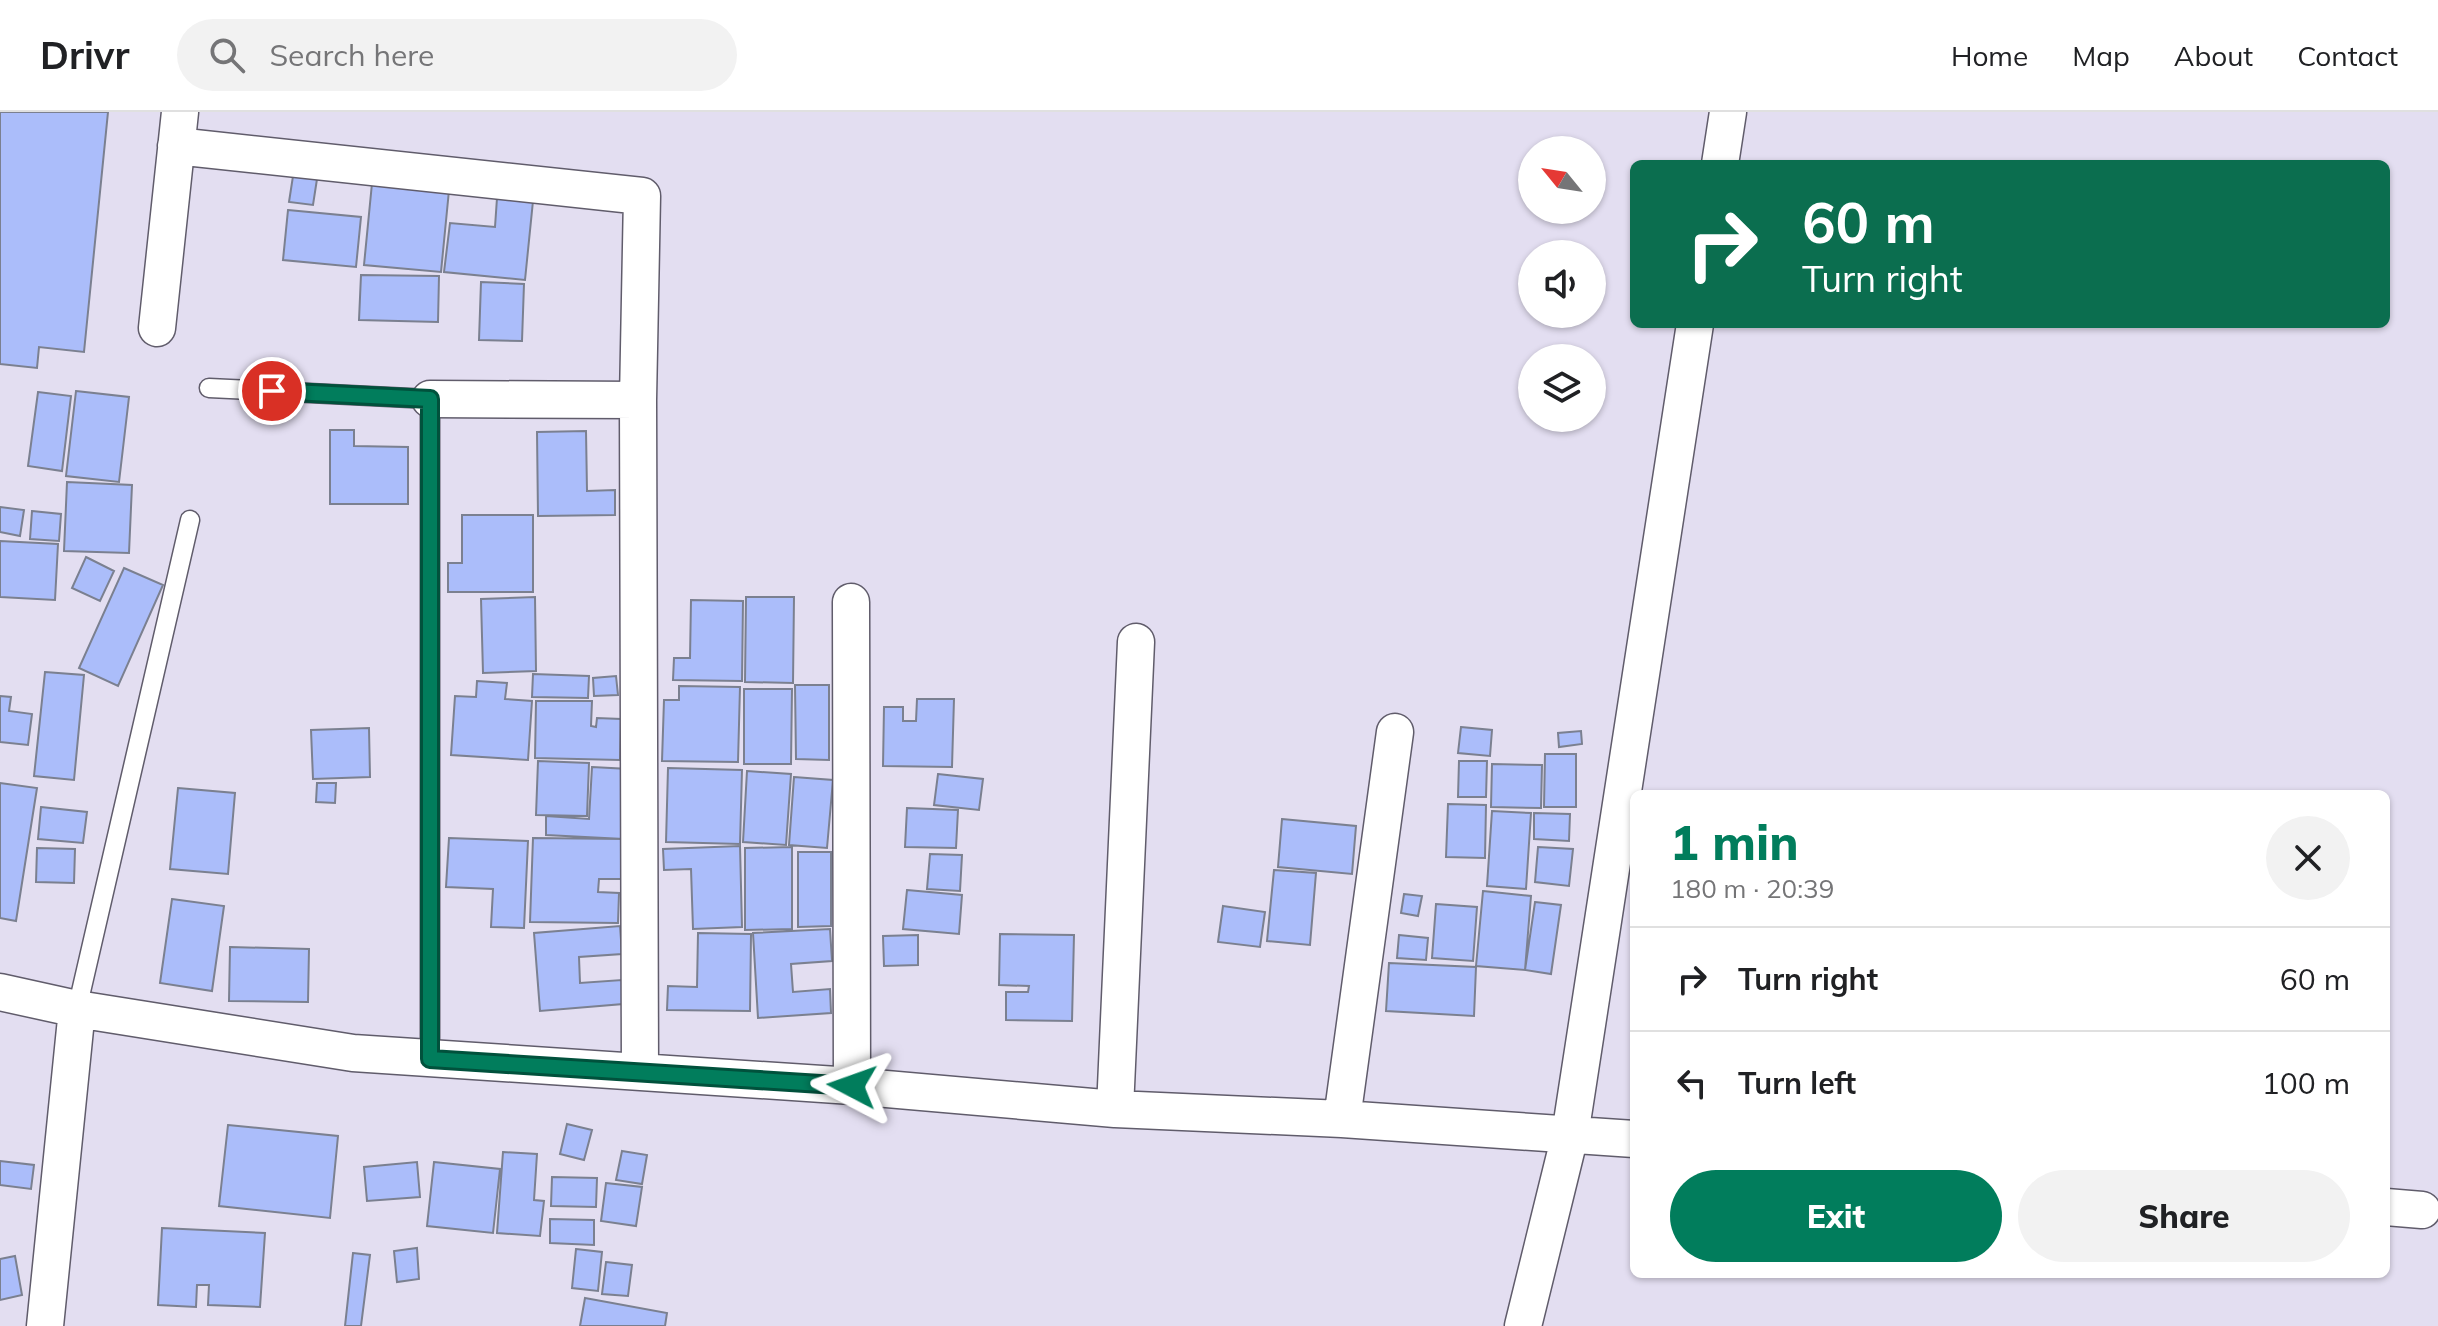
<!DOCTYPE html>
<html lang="en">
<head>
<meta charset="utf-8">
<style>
  body { margin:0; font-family:Mulish,sans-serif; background:#f2f2f2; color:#202124; height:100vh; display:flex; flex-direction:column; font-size:30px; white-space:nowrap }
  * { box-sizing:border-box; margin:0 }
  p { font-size:26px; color:#757577 }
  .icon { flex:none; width:44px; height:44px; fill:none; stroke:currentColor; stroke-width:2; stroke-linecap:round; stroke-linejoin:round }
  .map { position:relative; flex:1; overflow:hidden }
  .panel { position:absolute; left:1630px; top:678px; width:760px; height:488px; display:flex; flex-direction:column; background:#fff; border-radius:12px; box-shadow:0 2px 6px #0004 }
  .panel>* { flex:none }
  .top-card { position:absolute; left:1630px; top:48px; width:760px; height:168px; border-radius:12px; box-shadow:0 2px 6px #0004; background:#0b6e4f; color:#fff; overflow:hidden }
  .needle { width:52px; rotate:300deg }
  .tools { position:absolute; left:1518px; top:24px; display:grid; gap:16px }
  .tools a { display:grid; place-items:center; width:88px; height:88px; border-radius:50%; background:#fff; box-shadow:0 2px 6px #0004; font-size:40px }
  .pin { position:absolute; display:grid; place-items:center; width:68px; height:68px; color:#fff; margin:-34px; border:4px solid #fff; border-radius:50%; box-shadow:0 2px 8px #0007 }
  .me { position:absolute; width:88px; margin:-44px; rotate:274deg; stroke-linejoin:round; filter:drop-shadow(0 0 6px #0008) }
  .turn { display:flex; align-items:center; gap:28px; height:168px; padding:0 40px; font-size:36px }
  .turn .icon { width:104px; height:104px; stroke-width:2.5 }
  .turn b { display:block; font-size:56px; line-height:68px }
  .round { display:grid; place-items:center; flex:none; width:84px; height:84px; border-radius:42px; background:#f2f2f2 }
  .headline { display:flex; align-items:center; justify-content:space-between; height:136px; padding:0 40px }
  h1 { font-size:48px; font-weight:800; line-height:60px; color:#017d5c }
  .action { display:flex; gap:16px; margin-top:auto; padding:16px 40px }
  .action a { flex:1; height:92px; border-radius:48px; background:#017d5c; color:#fff; font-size:32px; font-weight:800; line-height:92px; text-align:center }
  .action a+a { background:#f2f2f2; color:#202124 }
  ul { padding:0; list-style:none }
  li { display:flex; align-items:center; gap:24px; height:104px; padding:0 40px; border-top:2px solid #e0e0e0 }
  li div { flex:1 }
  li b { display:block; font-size:30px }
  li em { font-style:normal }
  header { display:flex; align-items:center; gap:48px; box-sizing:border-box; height:112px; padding:0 40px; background:#fff; border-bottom:2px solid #e0e0e0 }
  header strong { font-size:38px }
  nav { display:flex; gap:44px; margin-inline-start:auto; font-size:28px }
  .search { width:560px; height:72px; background:#f2f2f2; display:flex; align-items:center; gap:20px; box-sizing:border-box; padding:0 28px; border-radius:44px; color:#757577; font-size:30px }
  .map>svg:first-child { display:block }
</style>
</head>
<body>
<header>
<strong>Drivr</strong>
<div class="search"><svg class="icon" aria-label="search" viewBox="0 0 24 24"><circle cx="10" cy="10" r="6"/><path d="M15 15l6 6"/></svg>Search here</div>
<nav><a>Home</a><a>Map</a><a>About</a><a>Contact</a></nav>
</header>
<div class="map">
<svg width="2438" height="1214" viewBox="0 0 2438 1214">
  <rect width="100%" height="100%" fill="#e3def1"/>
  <path fill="#abbdfa" stroke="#7b8090" stroke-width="2" d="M 0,0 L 108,0 L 84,240 L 39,235 L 37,256 L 0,252 Z
    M 373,61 L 450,68 L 441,160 L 364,153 Z
    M 293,64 L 317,67 L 313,93 L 289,90 Z
    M 497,86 L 533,89 L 525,168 L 444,160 L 450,111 L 495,115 Z
    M 288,98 L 361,105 L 356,155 L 283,148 Z
    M 361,163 L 439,164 L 438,210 L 359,208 Z
    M 481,170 L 524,172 L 522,229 L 479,228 Z
    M 76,279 L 129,285 L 119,370 L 66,364 Z
    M 38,280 L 71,284 L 62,359 L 28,354 Z
    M 330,318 L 354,318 L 354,334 L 408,335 L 408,392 L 330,392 Z
    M 586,319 L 587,379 L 615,378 L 615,403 L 538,404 L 537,320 Z
    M 67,370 L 132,373 L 129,441 L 64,439 Z
    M 0,395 L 24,398 L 20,424 L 0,420 Z
    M 32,399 L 61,402 L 59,429 L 30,427 Z
    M 462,403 L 533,403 L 533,480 L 448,480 L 448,451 L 462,451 Z
    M 0,429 L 58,432 L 55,488 L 0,485 Z
    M 86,445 L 114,459 L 100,489 L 72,476 Z
    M 124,456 L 163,473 L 118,574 L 79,556 Z
    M 535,485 L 536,559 L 483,561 L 481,487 Z
    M 746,485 L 794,485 L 793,571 L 745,570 Z
    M 691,488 L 743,489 L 742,569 L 673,568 L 674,546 L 690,546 Z
    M 45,560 L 84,563 L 74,668 L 34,664 Z
    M 533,562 L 589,564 L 588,586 L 532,585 Z
    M 616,564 L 618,583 L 594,584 L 593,566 Z
    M 477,569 L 507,571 L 505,587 L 532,589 L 528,648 L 451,643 L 455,584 L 476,585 Z
    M 795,573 L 829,573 L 829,648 L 796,647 Z
    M 679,574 L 740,575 L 738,650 L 662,649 L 664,588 L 679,588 Z
    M 744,577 L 792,577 L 791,652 L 744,652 Z
    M 0,584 L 11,585 L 9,599 L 32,602 L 28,633 L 0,630 Z
    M 917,587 L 954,587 L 952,655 L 883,654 L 884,595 L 903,595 L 903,609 L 916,609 Z
    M 536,589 L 592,589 L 591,614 L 596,615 L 597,606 L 621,607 L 620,648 L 535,646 Z
    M 1461,615 L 1492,618 L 1490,644 L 1458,641 Z
    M 369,616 L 370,665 L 313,667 L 311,618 Z
    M 1581,619 L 1582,632 L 1559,635 L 1558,621 Z
    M 1545,642 L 1576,642 L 1576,695 L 1544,695 Z
    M 538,649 L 589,651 L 587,704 L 536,703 Z
    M 1459,649 L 1487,649 L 1486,685 L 1458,685 Z
    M 1492,652 L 1542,653 L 1541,696 L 1491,695 Z
    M 592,655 L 629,657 L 624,727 L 546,723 L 546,704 L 589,707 Z
    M 668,656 L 742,658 L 740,732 L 666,730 Z
    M 747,659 L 791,662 L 786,733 L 743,730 Z
    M 938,662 L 983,667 L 979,698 L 934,693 Z
    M 794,665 L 833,668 L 827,736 L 789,733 Z
    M 0,671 L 37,676 L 16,809 L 0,806 Z
    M 317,671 L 336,671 L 335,691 L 316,690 Z
    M 178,676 L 235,681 L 228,762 L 170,757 Z
    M 1448,692 L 1486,693 L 1485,746 L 1446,745 Z
    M 41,695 L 87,700 L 83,731 L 38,727 Z
    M 907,696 L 958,698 L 956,736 L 905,735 Z
    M 1492,699 L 1531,701 L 1526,777 L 1487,774 Z
    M 1534,701 L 1570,702 L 1569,729 L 1534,727 Z
    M 1282,707 L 1356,714 L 1352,762 L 1278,755 Z
    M 449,726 L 528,729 L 524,816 L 491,815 L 493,777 L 446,775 Z
    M 533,726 L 624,727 L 623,767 L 599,767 L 598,780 L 619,781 L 618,811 L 530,810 Z
    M 740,734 L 742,815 L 693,817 L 691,757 L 664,758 L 663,737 Z
    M 792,735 L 792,817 L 745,818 L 745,736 Z
    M 1538,735 L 1573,737 L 1569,774 L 1535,770 Z
    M 37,736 L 75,737 L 74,771 L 36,770 Z
    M 798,740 L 831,740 L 831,814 L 798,815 Z
    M 930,742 L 962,743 L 960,779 L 927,777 Z
    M 1274,758 L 1316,761 L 1310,833 L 1267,829 Z
    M 907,778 L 962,783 L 959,822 L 903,817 Z
    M 1483,779 L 1531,784 L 1525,858 L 1476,854 Z
    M 1404,782 L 1422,784 L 1418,804 L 1401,801 Z
    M 172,787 L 224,794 L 212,879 L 160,871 Z
    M 1535,790 L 1561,793 L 1551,862 L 1525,858 Z
    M 1436,792 L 1477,795 L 1473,849 L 1432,846 Z
    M 1223,794 L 1265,800 L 1260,835 L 1218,830 Z
    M 620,814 L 622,842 L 579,845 L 580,871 L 622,868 L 623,892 L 540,899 L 534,821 Z
    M 830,817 L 832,849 L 791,852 L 793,880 L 830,877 L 831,901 L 758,906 L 753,821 Z
    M 698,821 L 751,822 L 750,899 L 667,898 L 668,874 L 697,875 Z
    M 1000,822 L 1074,823 L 1072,909 L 1006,908 L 1006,880 L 1028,880 L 1029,874 L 999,873 Z
    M 918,823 L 918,853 L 884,854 L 883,824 Z
    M 1399,823 L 1428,826 L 1426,848 L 1397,846 Z
    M 230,835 L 309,837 L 308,890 L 229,889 Z
    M 1389,851 L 1476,855 L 1474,904 L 1386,899 Z
    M 567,1012 L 592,1018 L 584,1048 L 560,1042 Z
    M 228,1013 L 338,1024 L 330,1106 L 219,1094 Z
    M 622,1039 L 647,1043 L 642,1072 L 616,1068 Z
    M 503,1040 L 537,1042 L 534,1088 L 544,1089 L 540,1124 L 497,1121 Z
    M 0,1049 L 34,1053 L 31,1077 L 0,1073 Z
    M 417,1050 L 420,1085 L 367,1089 L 364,1055 Z
    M 434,1050 L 500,1057 L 493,1121 L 427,1114 Z
    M 552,1065 L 597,1066 L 596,1095 L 551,1094 Z
    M 606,1071 L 642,1075 L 636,1114 L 601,1109 Z
    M 550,1107 L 594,1108 L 594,1133 L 550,1131 Z
    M 162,1116 L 265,1121 L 260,1195 L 208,1193 L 209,1173 L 197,1173 L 196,1195 L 158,1193 Z
    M 417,1136 L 419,1167 L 397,1170 L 394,1139 Z
    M 576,1137 L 602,1140 L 598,1179 L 572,1176 Z
    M 353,1141 L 370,1143 L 361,1214 L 345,1214 Z
    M 15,1144 L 22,1183 L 0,1188 L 0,1147 Z
    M 606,1150 L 632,1153 L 628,1184 L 602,1182 Z
    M 585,1186 L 667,1201 L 665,1214 L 580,1214 Z"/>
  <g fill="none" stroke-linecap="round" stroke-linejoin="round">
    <defs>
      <path id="lane" d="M 209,276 L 430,287 L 430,947
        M 77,897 L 190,408"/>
      <path id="street" d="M 176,34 L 642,84 L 638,288 L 430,287
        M 1720,52 L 1728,0
        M 157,216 L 180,0
        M 638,288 L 640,960
        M 851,490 L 852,974
        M 0,880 L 77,897 L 45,1214
        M 77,897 L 353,941 L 852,974 L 1115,997 L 1342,1007 L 1634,1027
        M 1115,997 L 1136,530
        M 1342,1007 L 1395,620
        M 2386,1095 L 2422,1098
        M 1523,1214 L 1570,1023 L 1695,212"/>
    </defs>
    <use href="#lane" stroke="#605c6b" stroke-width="21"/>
    <use href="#street" stroke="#605c6b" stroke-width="39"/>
    <use href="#lane" stroke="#fff" stroke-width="18"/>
    <use href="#street" stroke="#fff" stroke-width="36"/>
  </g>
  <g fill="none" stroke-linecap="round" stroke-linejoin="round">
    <defs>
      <path id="route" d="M 272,279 L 430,287 L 430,947 L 852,974"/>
    </defs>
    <use href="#route" stroke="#01513c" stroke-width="20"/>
    <use href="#route" stroke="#017d5c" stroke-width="14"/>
  </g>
</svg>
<div class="tools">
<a><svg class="needle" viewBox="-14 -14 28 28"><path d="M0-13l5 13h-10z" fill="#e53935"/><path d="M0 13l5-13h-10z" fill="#757577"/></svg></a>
<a><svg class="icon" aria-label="sound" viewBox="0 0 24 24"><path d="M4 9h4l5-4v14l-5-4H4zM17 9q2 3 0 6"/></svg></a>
<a><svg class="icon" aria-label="layers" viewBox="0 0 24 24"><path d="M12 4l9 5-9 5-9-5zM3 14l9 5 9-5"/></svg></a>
</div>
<div class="pin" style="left:272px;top:279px;background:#d93025"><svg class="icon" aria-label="arrive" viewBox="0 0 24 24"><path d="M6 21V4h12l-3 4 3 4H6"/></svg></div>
<svg class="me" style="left:852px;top:974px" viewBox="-20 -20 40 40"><path d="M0-17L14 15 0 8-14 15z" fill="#017d5c" stroke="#fff" stroke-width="4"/></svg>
<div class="top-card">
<div class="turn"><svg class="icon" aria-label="right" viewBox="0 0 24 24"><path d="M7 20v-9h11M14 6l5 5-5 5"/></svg><div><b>60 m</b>Turn right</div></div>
</div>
<section class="panel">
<div class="headline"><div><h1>1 min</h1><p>180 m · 20:39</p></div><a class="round"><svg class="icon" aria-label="close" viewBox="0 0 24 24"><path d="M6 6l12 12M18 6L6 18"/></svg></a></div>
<ul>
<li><svg class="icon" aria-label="right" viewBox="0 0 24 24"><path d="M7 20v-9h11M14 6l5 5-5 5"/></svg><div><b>Turn right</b></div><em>60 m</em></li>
<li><svg class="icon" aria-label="left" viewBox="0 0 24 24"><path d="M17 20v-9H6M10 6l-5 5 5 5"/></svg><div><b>Turn left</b></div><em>100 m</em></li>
</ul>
<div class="action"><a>Exit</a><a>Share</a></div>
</section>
</div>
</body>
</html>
